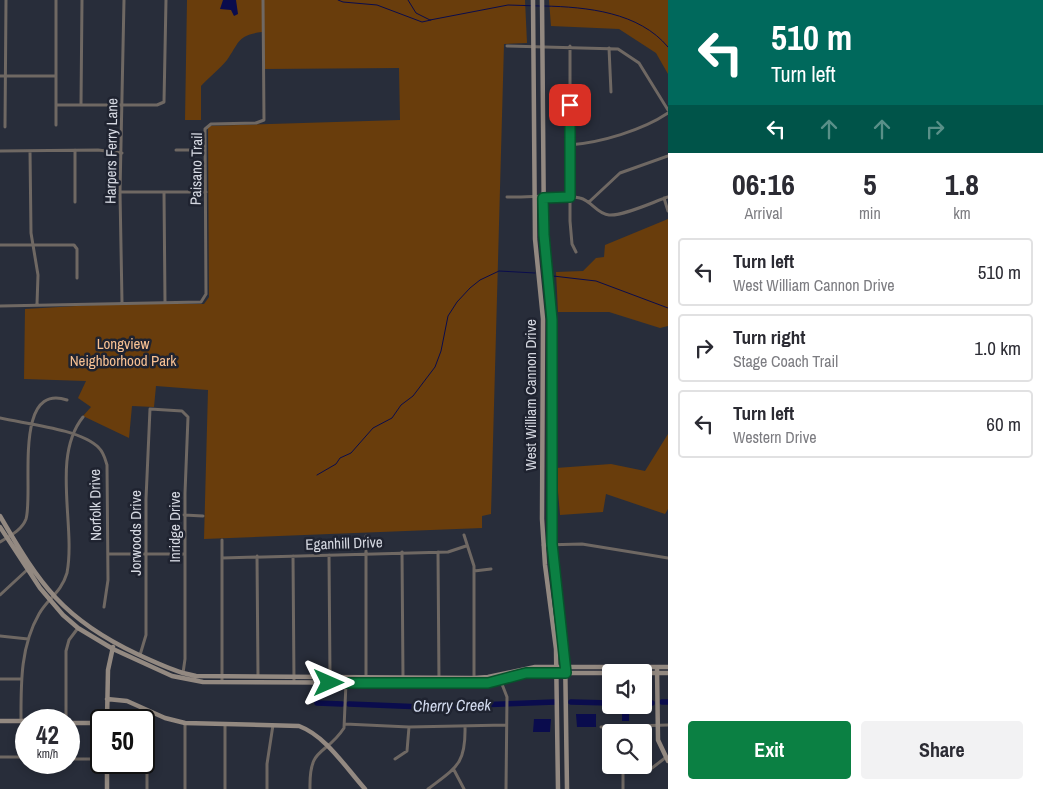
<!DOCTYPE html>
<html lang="en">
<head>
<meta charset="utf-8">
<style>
  body { margin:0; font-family:"Archivo Narrow",sans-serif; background:#f2f2f3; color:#2b2b33; height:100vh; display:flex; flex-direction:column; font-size:19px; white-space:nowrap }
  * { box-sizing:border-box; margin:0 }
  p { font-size:16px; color:#7c7c81 }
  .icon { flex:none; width:28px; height:28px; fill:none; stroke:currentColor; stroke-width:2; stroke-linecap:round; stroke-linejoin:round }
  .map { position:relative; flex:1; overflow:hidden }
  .panel { display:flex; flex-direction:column; background:#fff; width:375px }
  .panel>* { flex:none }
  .banner { background:#00695c; color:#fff; overflow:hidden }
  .controls { position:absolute; left:602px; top:664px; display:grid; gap:10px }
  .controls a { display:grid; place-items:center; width:50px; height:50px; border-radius:5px; background:#fff; box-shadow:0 2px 8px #0003; font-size:25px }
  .speed { position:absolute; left:15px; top:709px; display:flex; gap:10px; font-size:25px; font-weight:700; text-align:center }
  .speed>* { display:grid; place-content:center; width:65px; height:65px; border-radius:50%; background:#fff; box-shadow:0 2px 8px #0003; line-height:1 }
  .speed small { font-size:12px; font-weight:400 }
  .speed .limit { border:2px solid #111; border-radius:8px; background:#fff; color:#111 }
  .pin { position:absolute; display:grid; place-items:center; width:42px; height:42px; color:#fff; margin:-21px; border-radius:10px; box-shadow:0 2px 8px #0006 }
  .me { position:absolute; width:55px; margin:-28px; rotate:90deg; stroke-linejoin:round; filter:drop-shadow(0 0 4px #0008) }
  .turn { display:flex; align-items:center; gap:18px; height:105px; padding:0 20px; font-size:22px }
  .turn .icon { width:65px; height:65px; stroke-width:2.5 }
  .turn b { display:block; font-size:35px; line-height:42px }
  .lanes { display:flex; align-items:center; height:48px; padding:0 20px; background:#0003; justify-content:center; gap:25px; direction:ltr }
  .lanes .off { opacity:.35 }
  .eta { display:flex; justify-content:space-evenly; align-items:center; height:85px; text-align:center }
  .eta b { font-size:30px; font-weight:800; line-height:35px }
  .primary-button { display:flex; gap:10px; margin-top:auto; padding:10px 20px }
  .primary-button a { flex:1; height:58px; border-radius:5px; background:#0b8043; color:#fff; font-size:20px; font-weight:800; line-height:58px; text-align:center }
  .primary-button a+a { background:#f2f2f3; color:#2b2b33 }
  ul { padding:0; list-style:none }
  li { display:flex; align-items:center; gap:15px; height:68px; margin:0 10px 8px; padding:0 10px; border:2px solid #e1e1e2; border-radius:5px }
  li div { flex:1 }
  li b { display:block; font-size:19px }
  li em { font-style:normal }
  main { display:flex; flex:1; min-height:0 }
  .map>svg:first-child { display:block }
</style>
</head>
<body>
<main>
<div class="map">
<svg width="668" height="789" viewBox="0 0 668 789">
  <rect width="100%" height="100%" fill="#282d3a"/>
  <path fill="#693d0c" d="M 187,0 L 525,0 L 527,43 L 504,44 L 491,514 L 482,516 L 482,528 L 204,539 L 208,390 L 156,386 L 154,407 L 132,406 L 129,438 L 83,416 L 91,407 L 78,398 L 86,381 L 24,379 L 25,309 L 111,304 L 204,304 L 209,297 L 208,126 L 400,120 L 399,68 L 263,69 L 262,32 C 237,35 239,43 227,60 C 220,69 209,77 201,86 L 201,120 L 185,120 Z
    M 549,0 L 668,0 L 668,74 L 656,53 L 619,29 L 551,26 Z
    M 668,219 L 668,326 L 660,328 L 609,312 L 558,312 L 556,272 L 583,271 L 596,258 L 604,257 L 605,245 Z
    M 668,434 L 668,509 L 665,514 L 606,494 L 603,512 L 560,515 L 556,468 L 611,464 L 645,471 Z"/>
  <path fill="#0a0c4d" d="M 223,0 L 236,0 L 238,14 L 234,16 L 231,10 L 220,9 Z
    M 629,705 L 629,721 L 622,721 L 622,705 Z
    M 576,714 L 596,714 L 596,727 L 577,727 Z
    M 534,719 L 551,719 L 550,732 L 533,732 Z"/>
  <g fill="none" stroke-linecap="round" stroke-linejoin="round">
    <path stroke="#0a0c4d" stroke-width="1" d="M 338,0 L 343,2 L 377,5 L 422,22 L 431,20
      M 408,0 L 416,13 L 430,20 L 508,5 L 540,6
      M 544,6 C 587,7 639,12 668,47
      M 553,276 L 596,281 L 668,308
      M 317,475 L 336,464 L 340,458 L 351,453 L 373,428 L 392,418 L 401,405 L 413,396 L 435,367 L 441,351 L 448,316 L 457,302 L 470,288 L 480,280 L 499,271 L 535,273"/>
    <path stroke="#0a0c4d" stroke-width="5.5" d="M 571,702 L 611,703
      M 662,702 L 668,702
      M 317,703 L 342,704
      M 644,703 L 652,703
      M 349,704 L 424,707 L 555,702"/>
    <path stroke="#6f6863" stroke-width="3" d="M 507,46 L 618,49 L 639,63 L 668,110
      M 570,46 L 570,221 L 572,244 L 576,252
      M 609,48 L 611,92
      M 0,76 L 56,76
      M 81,104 L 82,0
      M 56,105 L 157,105 L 164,102 L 166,0
      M 56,125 L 56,0
      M 5,127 L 6,0
      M 569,145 C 600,143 643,130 668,113
      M 75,150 L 75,202
      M 176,150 L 205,150
      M 0,151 L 98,150 L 122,153
      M 30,151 L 31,233 L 38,275 L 37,304
      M 120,192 L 206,192
      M 164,192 L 165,302
      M 507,197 C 526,198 563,193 580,198 C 592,201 597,214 609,215 C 624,216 653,202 668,197
      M 664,198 L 668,211
      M 589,202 L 620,173 L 668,156
      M 0,245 L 74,245 L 77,249 L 77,278
      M 122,302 L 120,192 L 124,0
      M 0,306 L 201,302 L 206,294 L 205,129 L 211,124 L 256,123 L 264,120 L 263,0
      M 0,418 C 26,424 81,429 99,448 C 104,453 105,459 107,465 L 108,580 L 104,607
      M 184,515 L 203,516
      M 464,535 L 474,566 L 474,678
      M 366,536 L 366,677
      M 222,540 L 222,682
      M 0,542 C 10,536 22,530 26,519 C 34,493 12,382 67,400
      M 543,545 L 582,544 L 668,558
      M 402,552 L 403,678
      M 438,552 L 439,683
      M 108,554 L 184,554
      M 329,555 L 330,677
      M 257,556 L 258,676
      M 293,556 L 294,682
      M 222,558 L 448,552 L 466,546
      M 474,571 L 491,569
      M 0,595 L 27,570
      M 0,636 L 28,639
      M 140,655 L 146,635 L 146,499 L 150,409 L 182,411 L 188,417 L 185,493 L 185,659 L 183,673
      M 0,679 L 21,679
      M 500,679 L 507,697 L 506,789
      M 66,720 L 66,651 L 69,640 L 78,628
      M 21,721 C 21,685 20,647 39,614 C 48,598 61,593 67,573 C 76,525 51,457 83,417
      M 185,723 L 185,789
      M 345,724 L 409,727 L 506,725
      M 601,727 L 668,725
      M 0,757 L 26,757
      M 69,759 L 101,759
      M 395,759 L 407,751 L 409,727
      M 454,770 L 464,789
      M 147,789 L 147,728 L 153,713
      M 225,789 L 225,724
      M 267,789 L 267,764 L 273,725
      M 310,789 C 309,745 325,757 344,728 L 346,683
      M 428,789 C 457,767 466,764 465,726
      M 623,789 L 623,772 L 625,770 L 652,768 L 665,758"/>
    <path stroke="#938981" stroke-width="4.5" d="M 533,0 L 535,239 L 543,319 L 542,519 L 545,565 L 556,649 L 558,789
      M 542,0 L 544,235 L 552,320 L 552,544 L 565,651 L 567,789
      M 0,516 C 40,585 63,619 137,654 C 152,661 167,668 183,673 L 196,676 L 474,678 L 488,677 L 535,667 L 668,667
      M 0,527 L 40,588 L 63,615 L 78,628 L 113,649 L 172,676 L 203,682 L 477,683 L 526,673 L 611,673
      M 657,668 L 658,740 L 668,761
      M 644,673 L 668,673
      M 107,699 L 127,701 L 165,718 L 185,723 L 299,726 C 326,736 346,768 365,789
      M 107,720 L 108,670 L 113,647
      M 0,721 L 26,721
      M 69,723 L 101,723
      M 107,789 L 107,762"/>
  </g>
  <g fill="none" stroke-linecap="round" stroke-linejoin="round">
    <defs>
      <path id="route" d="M 329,683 L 488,683 L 526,673 L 566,673 L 552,544 L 552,320 L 544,235 L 543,198 L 570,197 L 570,105"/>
    </defs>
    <use href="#route" stroke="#07532c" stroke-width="12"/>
    <use href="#route" stroke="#0b8043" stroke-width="9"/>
  </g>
  <g text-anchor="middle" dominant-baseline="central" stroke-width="5" stroke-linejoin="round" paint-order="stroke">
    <g font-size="15" fill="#d5d8e1" stroke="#1f2330">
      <text transform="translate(111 151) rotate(-89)">Harpers Ferry Lane</text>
      <text transform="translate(196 169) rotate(-89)">Paisano Trail</text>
      <text transform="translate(530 395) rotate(-90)">West William Cannon Drive</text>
      <text transform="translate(95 505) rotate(-91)">Norfolk Drive</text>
      <text transform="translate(174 527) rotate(-90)">Inridge Drive</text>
      <text transform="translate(135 533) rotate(-90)">Jorwoods Drive</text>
      <text transform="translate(344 543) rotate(-2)">Eganhill Drive</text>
    </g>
    <g font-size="15" fill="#f7c193" stroke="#1f2330">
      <text x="123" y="343">Longview<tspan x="123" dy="17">Neighborhood Park</tspan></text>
    </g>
    <g font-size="16" font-style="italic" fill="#d3dbef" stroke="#1f2330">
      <text transform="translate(452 705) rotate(-1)">Cherry Creek</text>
    </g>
  </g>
</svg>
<div class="controls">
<a><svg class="icon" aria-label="sound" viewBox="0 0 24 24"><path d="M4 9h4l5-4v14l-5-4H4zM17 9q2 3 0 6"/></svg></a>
<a><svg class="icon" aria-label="search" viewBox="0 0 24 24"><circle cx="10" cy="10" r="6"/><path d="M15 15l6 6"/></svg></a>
</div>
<div class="speed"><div>42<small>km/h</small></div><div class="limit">50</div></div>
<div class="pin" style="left:570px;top:105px;background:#d93025"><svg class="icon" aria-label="arrive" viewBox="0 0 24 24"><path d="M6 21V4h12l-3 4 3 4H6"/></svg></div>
<svg class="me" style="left:329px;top:683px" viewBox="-20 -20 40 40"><path d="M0-17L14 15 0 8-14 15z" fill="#0b8043" stroke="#fff" stroke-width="4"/></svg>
</div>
<section class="panel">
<div class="banner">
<div class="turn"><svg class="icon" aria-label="left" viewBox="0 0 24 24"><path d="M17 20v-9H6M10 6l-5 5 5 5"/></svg><div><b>510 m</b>Turn left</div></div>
<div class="lanes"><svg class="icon" aria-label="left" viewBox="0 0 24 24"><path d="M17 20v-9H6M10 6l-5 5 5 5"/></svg><svg class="icon off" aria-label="ahead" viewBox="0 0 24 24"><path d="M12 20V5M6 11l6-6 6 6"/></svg><svg class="icon off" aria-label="ahead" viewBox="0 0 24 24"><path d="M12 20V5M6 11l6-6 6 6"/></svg><svg class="icon off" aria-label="right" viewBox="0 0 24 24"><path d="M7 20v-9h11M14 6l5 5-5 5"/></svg></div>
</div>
<div class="eta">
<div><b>06:16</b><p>Arrival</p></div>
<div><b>5</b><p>min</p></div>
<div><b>1.8</b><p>km</p></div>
</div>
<ul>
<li><svg class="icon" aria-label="left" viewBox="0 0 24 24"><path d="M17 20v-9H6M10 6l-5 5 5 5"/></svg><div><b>Turn left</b><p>West William Cannon Drive</p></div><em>510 m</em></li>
<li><svg class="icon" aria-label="right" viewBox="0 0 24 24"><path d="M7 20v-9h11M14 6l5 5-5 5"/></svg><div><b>Turn right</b><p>Stage Coach Trail</p></div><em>1.0 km</em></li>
<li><svg class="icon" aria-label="left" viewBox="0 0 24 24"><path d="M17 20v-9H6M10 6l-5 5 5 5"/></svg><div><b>Turn left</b><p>Western Drive</p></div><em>60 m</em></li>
</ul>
<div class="primary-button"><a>Exit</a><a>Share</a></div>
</section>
</main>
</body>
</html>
